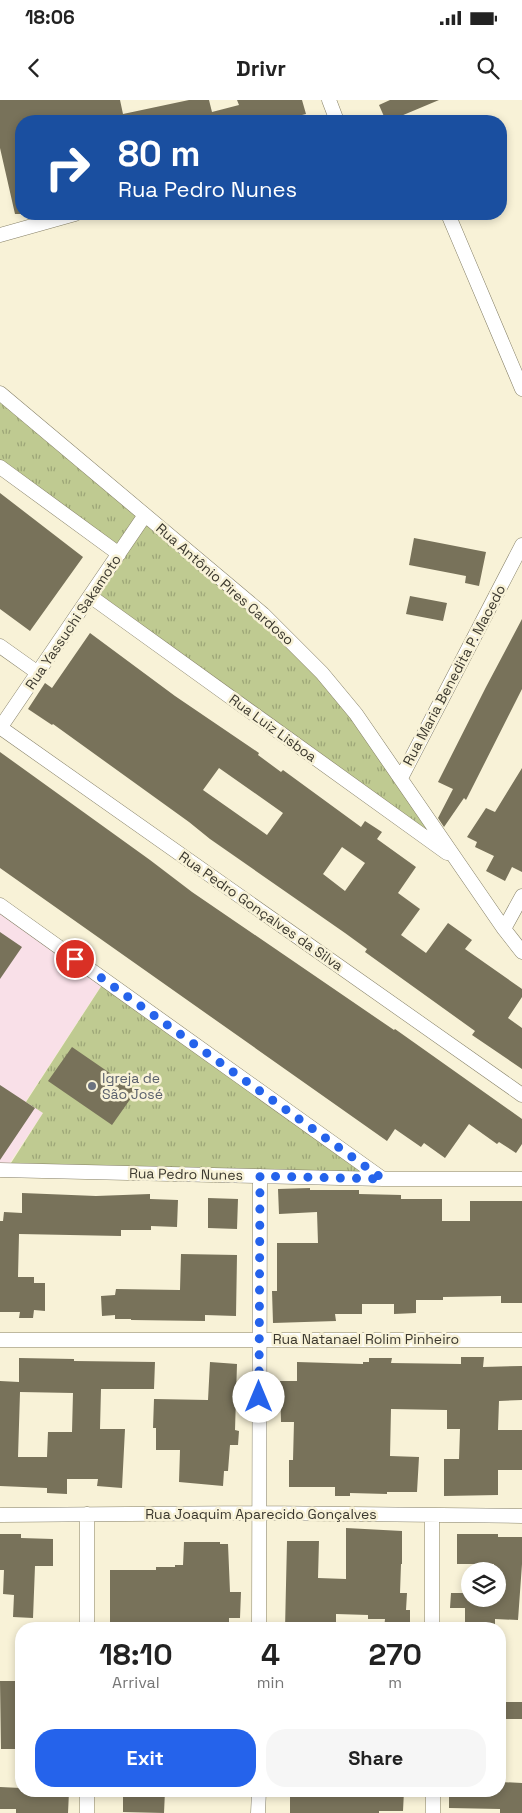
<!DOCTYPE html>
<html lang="en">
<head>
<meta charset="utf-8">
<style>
  body { margin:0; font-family:"Space Grotesk",sans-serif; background:#f6f6f6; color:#222; height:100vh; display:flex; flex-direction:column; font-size:19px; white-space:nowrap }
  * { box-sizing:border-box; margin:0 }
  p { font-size:16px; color:#767676 }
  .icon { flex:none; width:28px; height:28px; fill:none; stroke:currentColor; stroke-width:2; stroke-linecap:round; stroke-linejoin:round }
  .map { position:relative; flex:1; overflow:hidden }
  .drawer { position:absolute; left:15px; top:1522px; width:491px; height:175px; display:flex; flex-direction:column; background:#fff; border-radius:20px; box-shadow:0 2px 8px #0003 }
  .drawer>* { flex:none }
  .banner { position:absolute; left:15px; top:15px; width:492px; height:105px; border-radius:20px; box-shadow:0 2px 8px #0003; background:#1a4fa0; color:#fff; overflow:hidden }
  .controls { position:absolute; left:461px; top:1462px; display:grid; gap:10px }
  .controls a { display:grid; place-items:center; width:45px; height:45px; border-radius:50%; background:#fff; box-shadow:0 2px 8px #0003; font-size:25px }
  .pin { position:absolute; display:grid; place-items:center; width:42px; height:42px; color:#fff; margin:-21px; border:2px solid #fff; border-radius:50%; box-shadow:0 1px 5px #0007 }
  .me { position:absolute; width:55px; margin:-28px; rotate:0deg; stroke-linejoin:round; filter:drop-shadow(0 0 4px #0008) }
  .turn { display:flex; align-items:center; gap:18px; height:105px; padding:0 20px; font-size:22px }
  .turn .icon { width:65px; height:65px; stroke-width:2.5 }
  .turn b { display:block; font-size:35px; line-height:42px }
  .eta { display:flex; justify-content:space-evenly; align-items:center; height:85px; text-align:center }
  .eta b { font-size:30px; font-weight:600; line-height:35px }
  .action { display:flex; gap:10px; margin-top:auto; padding:10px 20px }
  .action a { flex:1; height:58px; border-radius:20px; background:#2563eb; color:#fff; font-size:20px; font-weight:600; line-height:58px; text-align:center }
  .action a+a { background:#f6f6f6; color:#222 }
  .status { display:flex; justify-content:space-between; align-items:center; height:35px; padding:0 25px; background:#fff; direction:ltr }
  .status svg { height:14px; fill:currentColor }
  header { display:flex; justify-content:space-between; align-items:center; height:65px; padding:0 20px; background:#fff; font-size:22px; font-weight:600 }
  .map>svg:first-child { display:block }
</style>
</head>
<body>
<div class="status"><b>18:06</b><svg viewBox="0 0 49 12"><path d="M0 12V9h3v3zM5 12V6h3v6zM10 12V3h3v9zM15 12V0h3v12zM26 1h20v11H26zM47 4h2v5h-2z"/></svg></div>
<header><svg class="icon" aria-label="back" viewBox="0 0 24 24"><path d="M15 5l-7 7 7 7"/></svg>Drivr<svg class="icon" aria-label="search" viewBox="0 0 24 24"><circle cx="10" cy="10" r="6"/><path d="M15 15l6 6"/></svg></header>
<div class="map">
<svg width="522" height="1713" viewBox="0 0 522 1713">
  <defs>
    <pattern id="park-tufts" width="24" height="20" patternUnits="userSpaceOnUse" patternTransform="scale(1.25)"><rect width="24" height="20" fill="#bfca91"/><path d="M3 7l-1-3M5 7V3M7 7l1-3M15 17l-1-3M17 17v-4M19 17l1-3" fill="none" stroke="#9ca577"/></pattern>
  </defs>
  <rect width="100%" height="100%" fill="#f8f2d7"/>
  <path fill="#f9e0e8" d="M 0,805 L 105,880 L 26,1001 L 43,1013 L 5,1070 L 0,1070 Z"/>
  <path fill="url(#park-tufts)" d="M 0,293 L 322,573 L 442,749 L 90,496 L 118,454 L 0,367 Z
    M 102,885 L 369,1074 L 11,1063 L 43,1013 L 26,1002 Z"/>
  <path fill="#78725a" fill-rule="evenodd" d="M 0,0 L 120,0 L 123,14 L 189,0 L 209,0 L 212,12 L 239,5 L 237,0 L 302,0 L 306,14 L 278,21 L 21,21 L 21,114 L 15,114 L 0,48 Z
    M 390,0 L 439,0 L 389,21 L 386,21 L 379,5 Z
    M 0,393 L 83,457 L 30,531 L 0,509 Z
    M 414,438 L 486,452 L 479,486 L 465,483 L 466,476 L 409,465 Z
    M 410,496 L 447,503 L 443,521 L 406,514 Z
    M 522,519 L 522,589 L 466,700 L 464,698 L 444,727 L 438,718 L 453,689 L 438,682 L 486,587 Z
    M 90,533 L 175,596 L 259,653 L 258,655 L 281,672 L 283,670 L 361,727 L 365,721 L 382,732 L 377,739 L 416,767 L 398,793 L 420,809 L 401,835 L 426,853 L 448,823 L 472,840 L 465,849 L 522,889 L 522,897 L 508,918 L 522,928 L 522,969 L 472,935 L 475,931 L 365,852 L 367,849 L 345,833 L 210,739 L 189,722 L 53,624 L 52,625 L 28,609 L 45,583 L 52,588 ZM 219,668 L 283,713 L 267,735 L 203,690 ZM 342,747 L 365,763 L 345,791 L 323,774 Z
    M 0,652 L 150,760 L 192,792 L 372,915 L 394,930 L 395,929 L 522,1019 L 522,1044 L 516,1053 L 499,1042 L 497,1044 L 469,1024 L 445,1058 L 424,1043 L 421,1047 L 395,1029 L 387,1041 L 0,768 Z
    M 522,668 L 522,772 L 512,767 L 505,781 L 486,771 L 494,756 L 475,747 L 477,742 L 467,737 L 486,708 L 495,712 Z
    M 0,832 L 22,847 L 0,879 Z
    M 72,947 L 136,991 L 112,1025 L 48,981 Z
    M 0,985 L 35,1008 L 0,1060 Z
    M 310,1088 L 310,1090 L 359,1090 L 359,1094 L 401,1095 L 401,1099 L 442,1099 L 442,1121 L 470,1121 L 470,1101 L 522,1101 L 522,1203 L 501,1203 L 501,1196 L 443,1197 L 443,1200 L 416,1200 L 416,1213 L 394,1214 L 394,1204 L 362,1204 L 362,1214 L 335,1214 L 336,1221 L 273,1223 L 272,1191 L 277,1191 L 277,1143 L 318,1143 L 317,1112 L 279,1114 L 278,1089 Z
    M 22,1093 L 96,1096 L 150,1094 L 150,1099 L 178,1100 L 177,1127 L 151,1126 L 151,1130 L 121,1130 L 121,1136 L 19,1134 L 18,1177 L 34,1177 L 34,1183 L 45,1183 L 45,1211 L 34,1210 L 33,1218 L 19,1218 L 20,1212 L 0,1212 L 0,1121 L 3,1121 L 4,1112 L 22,1113 Z
    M 208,1098 L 238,1099 L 237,1129 L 208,1128 Z
    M 181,1154 L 237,1155 L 236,1216 L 205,1215 L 205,1221 L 131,1220 L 131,1219 L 115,1219 L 115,1215 L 102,1216 L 101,1196 L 115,1195 L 116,1189 L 180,1190 Z
    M 461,1257 L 484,1257 L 483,1267 L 522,1266 L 522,1300 L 499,1301 L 498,1330 L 522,1330 L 522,1370 L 498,1370 L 498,1395 L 444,1396 L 444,1359 L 459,1359 L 460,1329 L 447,1329 L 447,1310 L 391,1309 L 390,1356 L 419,1357 L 417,1392 L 387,1392 L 387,1394 L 350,1393 L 350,1396 L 335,1396 L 335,1387 L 289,1387 L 289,1360 L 293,1360 L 294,1322 L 281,1322 L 280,1281 L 297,1281 L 297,1262 L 363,1264 L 363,1262 L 369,1262 L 369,1258 L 392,1258 L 391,1263 L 461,1264 Z
    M 19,1258 L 74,1259 L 74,1261 L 155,1262 L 154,1289 L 101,1289 L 100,1329 L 125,1329 L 122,1388 L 97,1386 L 98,1379 L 67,1379 L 67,1394 L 47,1393 L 47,1388 L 0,1386 L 0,1281 L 19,1282 ZM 20,1292 L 73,1293 L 72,1332 L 48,1332 L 47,1357 L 18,1357 Z
    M 210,1262 L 237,1264 L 235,1330 L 239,1331 L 238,1345 L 230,1345 L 228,1371 L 224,1371 L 223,1386 L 179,1382 L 180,1350 L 156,1350 L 156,1328 L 153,1328 L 154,1299 L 208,1300 Z
    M 346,1428 L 402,1431 L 402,1464 L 401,1464 L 400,1493 L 407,1493 L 406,1510 L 410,1510 L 410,1529 L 384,1529 L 385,1519 L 368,1519 L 368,1515 L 336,1514 L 336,1529 L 285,1529 L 287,1441 L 319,1441 L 318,1478 L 346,1479 Z
    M 0,1434 L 21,1434 L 21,1438 L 53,1439 L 53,1466 L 35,1466 L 33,1518 L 13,1517 L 14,1495 L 3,1494 L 4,1470 L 0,1470 Z
    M 457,1434 L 498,1434 L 498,1437 L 522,1437 L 522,1464 L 518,1520 L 495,1519 L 495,1529 L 465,1529 L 465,1508 L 450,1508 L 451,1493 L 470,1493 L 470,1499 L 498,1499 L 498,1471 L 494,1471 L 494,1464 L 457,1464 Z
    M 184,1442 L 220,1442 L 220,1444 L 228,1444 L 230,1492 L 241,1492 L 240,1518 L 229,1518 L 229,1529 L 110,1529 L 110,1470 L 156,1470 L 156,1467 L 175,1467 L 175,1465 L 183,1465 Z
    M 0,1581 L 21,1581 L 21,1649 L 1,1649 Z
    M 500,1602 L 522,1602 L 522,1619 L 500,1619 Z
    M 500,1682 L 522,1683 L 522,1713 L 500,1713 L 500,1709 L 449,1708 L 449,1691 L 500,1691 Z
    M 0,1687 L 21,1688 L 21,1691 L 69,1692 L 68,1713 L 16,1713 L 16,1709 L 0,1709 Z
    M 123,1691 L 165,1691 L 164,1713 L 123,1712 Z
    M 290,1691 L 404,1691 L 403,1711 L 379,1711 L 379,1713 L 290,1713 Z"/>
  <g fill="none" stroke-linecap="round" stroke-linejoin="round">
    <defs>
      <path id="street" d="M 329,0 L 337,21
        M 448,114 L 522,289
        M 0,135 L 75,114
        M 0,293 L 263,514 L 322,573 L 356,614 L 504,829 L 522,852
        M 0,367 L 119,454
        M 90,496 L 447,753
        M 0,546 L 38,573
        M 0,628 L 145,415
        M 1,628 L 522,995
        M 401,678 L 522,445
        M 0,805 L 383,1079
        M 504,829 L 522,796
        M 0,1070 L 383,1079 L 522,1079
        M 0,1240 L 522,1240
        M 87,1414 L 87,1529
        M 0,1415 L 259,1413 L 522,1416
        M 432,1416 L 432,1529
        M 259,1529 L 260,1076
        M 87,1691 L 87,1713
        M 433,1691 L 433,1713
        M 258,1713 L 259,1691"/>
    </defs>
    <use href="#street" stroke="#868068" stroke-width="15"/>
    <use href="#street" stroke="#fff" stroke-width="14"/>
  </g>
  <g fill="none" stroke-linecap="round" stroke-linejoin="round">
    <path stroke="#2563eb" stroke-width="9" stroke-dasharray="0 16.2" d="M 75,859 L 383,1079 L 260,1076 L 259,1297"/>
  </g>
  <circle fill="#6b7280" stroke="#f8f2d7" stroke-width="2" cx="92" cy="986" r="5"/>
  <g text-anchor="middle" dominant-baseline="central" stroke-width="5" stroke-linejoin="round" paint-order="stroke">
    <g font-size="14" fill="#3b382e" stroke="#f8f2d7">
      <text transform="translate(225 484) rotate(41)">Rua Antônio Pires Cardoso</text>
      <text transform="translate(73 522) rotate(-56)">Rua Yassuchi Sakamoto</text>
      <text transform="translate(454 575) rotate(-62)">Rua Maria Benedita P. Macedo</text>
      <text transform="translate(273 628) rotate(36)">Rua Luiz Lisboa</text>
      <text transform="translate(261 811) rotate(35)">Rua Pedro Gonçalves da Silva</text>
      <text transform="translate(186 1074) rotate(1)">Rua Pedro Nunes</text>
      <text x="366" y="1239">Rua Natanael Rolim Pinheiro</text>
      <text x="261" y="1414">Rua Joaquim Aparecido Gonçalves</text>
    </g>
    <g font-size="14" fill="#5b616d" stroke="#f8f2d7" text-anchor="start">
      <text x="102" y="978">Igreja de<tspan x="102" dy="16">São José</tspan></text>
    </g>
  </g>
</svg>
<div class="controls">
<a><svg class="icon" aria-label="layers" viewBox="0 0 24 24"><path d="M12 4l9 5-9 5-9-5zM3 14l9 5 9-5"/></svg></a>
</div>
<div class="pin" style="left:75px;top:859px;background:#d93025"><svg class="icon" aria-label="arrive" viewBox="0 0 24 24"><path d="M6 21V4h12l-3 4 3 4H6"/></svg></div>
<svg class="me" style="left:259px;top:1297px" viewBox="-20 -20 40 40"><circle r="19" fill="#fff"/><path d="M0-13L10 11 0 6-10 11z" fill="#2563eb"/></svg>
<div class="banner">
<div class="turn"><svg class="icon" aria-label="right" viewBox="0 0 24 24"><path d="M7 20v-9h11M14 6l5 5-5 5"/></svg><div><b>80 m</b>Rua Pedro Nunes</div></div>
</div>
<section class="drawer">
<div class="eta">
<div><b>18:10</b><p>Arrival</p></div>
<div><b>4</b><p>min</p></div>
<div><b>270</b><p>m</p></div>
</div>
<div class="action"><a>Exit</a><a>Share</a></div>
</section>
</div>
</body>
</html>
